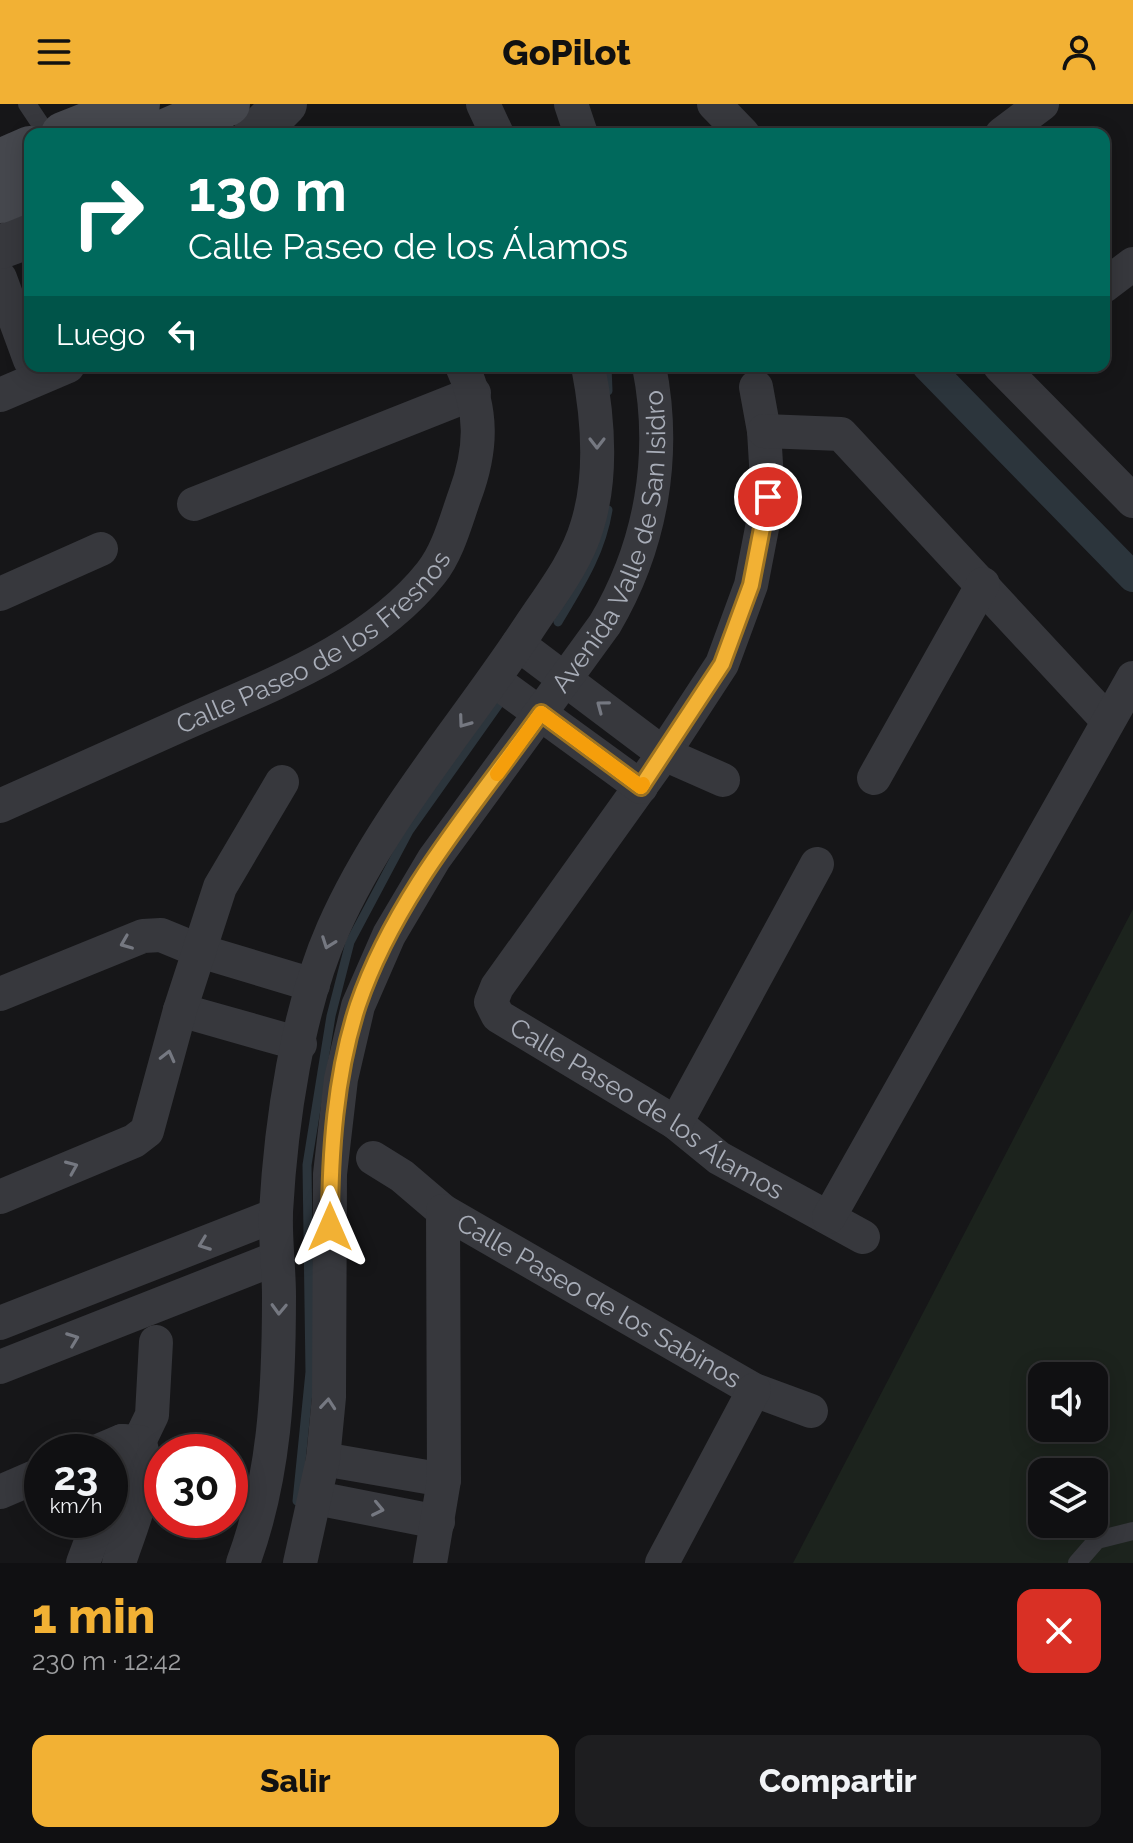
<!DOCTYPE html>
<html lang="es">
<head>
<meta charset="utf-8">
<style>
  body { margin:0; font-family:Raleway,sans-serif; background:#1e1e20; color:#f1f3f6; height:100vh; display:flex; flex-direction:column; font-size:30px; white-space:nowrap }
  * { box-sizing:border-box; margin:0 }
  p { font-size:26px; color:#9c9d9f }
  .icon { flex:none; width:44px; height:44px; fill:none; stroke:currentColor; stroke-width:2; stroke-linecap:round; stroke-linejoin:round }
  .map { position:relative; height:1459px; overflow:hidden }
  .drawer { display:flex; flex-direction:column; background:#101012; flex:1 }
  .drawer>* { flex:none }
  .guide { position:absolute; left:24px; top:24px; width:1086px; height:244px; border-radius:16px; box-shadow:0 4px 20px #0003,0 0 0 2px #303032; background:#00695c; color:#fff; overflow:hidden }
  .controls { position:absolute; left:1028px; top:1258px; display:grid; gap:16px }
  .controls a { display:grid; place-items:center; width:80px; height:80px; border-radius:16px; background:#101012; box-shadow:0 4px 20px #0003,0 0 0 2px #303032; font-size:40px }
  .speed { position:absolute; left:24px; top:1330px; display:flex; gap:16px; font-size:40px; font-weight:700; text-align:center }
  .speed>* { display:grid; place-content:center; width:104px; height:104px; border-radius:50%; background:#101012; box-shadow:0 4px 20px #0003,0 0 0 2px #303032; line-height:1 }
  .speed small { font-size:20px; font-weight:400 }
  .speed .limit { border:12px solid #d22; background:#fff; color:#111 }
  .pin { position:absolute; display:grid; place-items:center; width:68px; height:68px; color:#fff; margin:-34px; border:4px solid #fff; border-radius:50%; box-shadow:0 2px 8px #0007 }
  .me { position:absolute; width:88px; margin:-44px; rotate:0deg; stroke-linejoin:round; filter:drop-shadow(0 0 6px #0008) }
  .turn { display:flex; align-items:center; gap:28px; height:168px; padding:0 32px; font-size:36px }
  .turn .icon { width:104px; height:104px; stroke-width:2.5 }
  .turn b { display:block; font-size:56px; line-height:68px }
  .then { display:flex; align-items:center; height:76px; padding:0 32px; background:#0003; gap:16px; font-size:30px }
  .round { display:grid; place-items:center; flex:none; width:84px; height:84px; border-radius:16px; background:#1e1e20 }
  .head { display:flex; align-items:center; justify-content:space-between; height:136px; padding:0 32px }
  h1 { font-size:48px; font-weight:800; line-height:60px; color:#f2b134 }
  .primary-button { display:flex; gap:16px; margin-top:auto; padding:16px 32px }
  .primary-button a { flex:1; height:92px; border-radius:16px; background:#f2b134; color:#111; font-size:32px; font-weight:800; line-height:92px; text-align:center }
  .primary-button a+a { background:#1e1e20; color:#f1f3f6 }
  header { display:flex; justify-content:space-between; align-items:center; height:104px; padding:0 32px; background:#f2b134; color:#111; font-size:36px; font-weight:800 }
  .map>svg:first-child { display:block }
</style>
</head>
<body>
<header><svg class="icon" aria-label="menu" viewBox="0 0 24 24"><path d="M4 6h16M4 12h16M4 18h16"/></svg>GoPilot<svg class="icon" aria-label="person" viewBox="0 0 24 24"><circle cx="12" cy="8" r="4"/><path d="M4 21q1-7 8-7t8 7"/></svg></header>
<div class="map">
<svg width="1133" height="1459" viewBox="0 0 1133 1459">
  <rect width="100%" height="100%" fill="#161618"/>
  <path fill="#1c231d" fill-rule="evenodd" d="M 1133,805 L 1133,1459 L 793,1459 ZM 1042,1272 L 1094,1272 L 1094,1324 L 1042,1324 ZM 1042,1368 L 1094,1368 L 1094,1420 L 1042,1420 Z"/>
  <g fill="none" stroke-linecap="round" stroke-linejoin="round">
    <path stroke="#2c353c" stroke-width="9" d="M 607,262 L 608,287
      M 558,518 C 580,481 601,449 608,406
      M 297,1397 L 310,1268 L 307,1061 L 331,912 L 350,838 L 409,727 L 504,593"/>
    <path stroke="#2c353c" stroke-width="30" d="M 927,262 L 1133,473"/>
    <path stroke="#37383d" stroke-width="18" d="M 27,0 L 47,30
      M 1077,1459 L 1097,1436 L 1133,1427"/>
    <g stroke="#37383d" stroke-width="34">
      <path d="M 483,0 L 497,30"/>
      <path d="M 571,0 L 581,30"/>
      <path d="M 714,0 L 743,30"/>
      <path d="M 1002,30 L 1042,0"/>
      <path d="M 0,174 L 30,256"/>
      <path d="M 1104,182 L 1133,160"/>
      <path d="M 1000,262 L 1133,397"/>
      <path id="s1" d="M 756,283 L 764,327 L 768,393 L 751,481 L 722,560 L 658,658 L 497,883 L 491,898 L 498,912 L 676,1019 L 719,1054 L 863,1133"/>
      <path d="M 0,291 L 68,262"/>
      <path d="M 764,327 L 841,330 L 1108,617"/>
      <path d="M 194,400 L 474,289"/>
      <path d="M 0,490 L 101,445"/>
      <path d="M 518,540 L 664,650 L 723,676"/>
      <path d="M 494,576 L 641,683"/>
      <path d="M 874,674 L 983,480"/>
      <path id="s2" d="M 0,702 C 61,675 122,647 183,620 C 268,582 372,544 431,469 C 448,448 456,416 465,391 C 482,345 483,307 462,262"/>
      <path d="M 0,890 L 143,832 L 161,831 L 200,847 L 313,881"/>
      <path d="M 180,906 L 300,940"/>
      <path d="M 676,1019 L 817,760"/>
      <path id="s3" d="M 373,1054 L 402,1072 L 443,1107 L 754,1286 L 811,1307"/>
      <path d="M 0,1093 L 134,1037 L 147,1027 L 180,906 L 220,783 L 282,678"/>
      <path d="M 829,1113 L 1133,574"/>
      <path d="M 0,1219 L 276,1111"/>
      <path d="M 0,1263 L 277,1154"/>
      <path d="M 139,1338 L 152,1311 L 156,1238"/>
      <path d="M 96,1348 L 122,1337 L 139,1338 C 155,1374 130,1423 119,1459"/>
      <path d="M 323,1355 L 444,1376"/>
      <path d="M 110,1387 L 122,1337"/>
      <path d="M 0,1388 L 42,1370"/>
      <path d="M 316,1394 L 438,1418"/>
      <path d="M 83,1459 L 99,1416"/>
      <path d="M 243,1459 C 275,1373 279,1283 279,1192 C 279,1164 275,1136 276,1108 C 281,1018 297,907 333,825 C 381,716 461,626 526,528 C 548,494 576,460 587,422 C 603,371 598,313 588,262"/>
      <path id="s4" d="M 300,1459 L 323,1355 L 329,1293 L 330,1070 L 341,975 L 358,902 L 389,831 L 434,755 L 605,520 C 651,442 667,352 649,262"/>
      <path d="M 430,1459 L 444,1376 L 443,1107"/>
      <path d="M 662,1459 L 754,1286"/>
    </g>
    <path stroke="#37383d" stroke-width="44" d="M 255,30 L 285,0
      M 0,143 L 30,132"/>
    <path stroke="#45474d" stroke-width="44" d="M 63,30 L 138,0
      M 158,30 L 228,0
      M 0,57 L 30,44
      M 0,97 L 30,85"/>
  </g>
  <defs><path id="oneway-chevron" d="M-2-3.5L2.5 0L-2 3.5" fill="none" stroke-width="1.6" stroke-linecap="round" stroke-linejoin="round" transform="scale(2)"/></defs>
  <g stroke="#757881">
    <use href="#oneway-chevron" transform="translate(597 339) rotate(90)"/>
    <use href="#oneway-chevron" transform="translate(602 602) rotate(-143)"/>
    <use href="#oneway-chevron" transform="translate(464 618) rotate(126)"/>
    <use href="#oneway-chevron" transform="translate(126 839) rotate(158)"/>
    <use href="#oneway-chevron" transform="translate(328 839) rotate(110)"/>
    <use href="#oneway-chevron" transform="translate(168 952) rotate(-76)"/>
    <use href="#oneway-chevron" transform="translate(72 1063) rotate(-23)"/>
    <use href="#oneway-chevron" transform="translate(204 1140) rotate(159)"/>
    <use href="#oneway-chevron" transform="translate(279 1205) rotate(92)"/>
    <use href="#oneway-chevron" transform="translate(73 1235) rotate(-21)"/>
    <use href="#oneway-chevron" transform="translate(328 1300) rotate(-85)"/>
    <use href="#oneway-chevron" transform="translate(378 1405) rotate(12)"/>
  </g>
  <g fill="none" stroke-linecap="round" stroke-linejoin="round">
    <defs>
      <path id="route" d="M 330,1123 C 330,1050 335,971 358,901 C 395,792 475,701 541,609 L 641,683 L 722,560 L 751,481 L 768,393"/>
    </defs>
    <use href="#route" stroke="#9d7322" stroke-width="20"/>
    <use href="#route" stroke="#f2b134" stroke-width="14"/>
    <path stroke="#f59e0b" stroke-width="14" d="M 497,670 L 541,609 L 641,683 L 643,680"/>
  </g>
  <g text-anchor="middle" dominant-baseline="central" stroke-width="8" stroke-linejoin="round" paint-order="stroke">
    <g font-size="26" fill="#a8adb8" stroke="#111113">
      <text stroke="none"><textPath href="#s4" startOffset="1100">Avenida Valle de San Isidro</textPath></text>
      <text stroke="none"><textPath href="#s2" startOffset="356">Calle Paseo de los Fresnos</textPath></text>
      <text stroke="none"><textPath href="#s1" startOffset="886">Calle Paseo de los Álamos</textPath></text>
      <text stroke="none"><textPath href="#s3" startOffset="268">Calle Paseo de los Sabinos</textPath></text>
    </g>
  </g>
</svg>
<div class="controls">
<a><svg class="icon" aria-label="sound" viewBox="0 0 24 24"><path d="M4 9h4l5-4v14l-5-4H4zM17 9q2 3 0 6"/></svg></a>
<a><svg class="icon" aria-label="layers" viewBox="0 0 24 24"><path d="M12 4l9 5-9 5-9-5zM3 14l9 5 9-5"/></svg></a>
</div>
<div class="speed"><div>23<small>km/h</small></div><div class="limit">30</div></div>
<div class="pin" style="left:768px;top:393px;background:#d93025"><svg class="icon" aria-label="arrive" viewBox="0 0 24 24"><path d="M6 21V4h12l-3 4 3 4H6"/></svg></div>
<svg class="me" style="left:330px;top:1123px" viewBox="-20 -20 40 40"><path d="M0-17L14 15 0 8-14 15z" fill="#f2b134" stroke="#fff" stroke-width="4"/></svg>
<div class="guide">
<div class="turn"><svg class="icon" aria-label="right" viewBox="0 0 24 24"><path d="M7 20v-9h11M14 6l5 5-5 5"/></svg><div><b>130 m</b>Calle Paseo de los Álamos</div></div>
<div class="then">Luego<svg class="icon" aria-label="left" viewBox="0 0 24 24"><path d="M17 20v-9H6M10 6l-5 5 5 5"/></svg></div>
</div>
</div>
<section class="drawer">
<div class="head"><div><h1>1 min</h1><p>230 m · 12:42</p></div><a class="round" style="background:#d93025;color:#fff"><svg class="icon" aria-label="close" viewBox="0 0 24 24"><path d="M6 6l12 12M18 6L6 18"/></svg></a></div>
<div class="primary-button"><a>Salir</a><a>Compartir</a></div>
</section>
</body>
</html>
